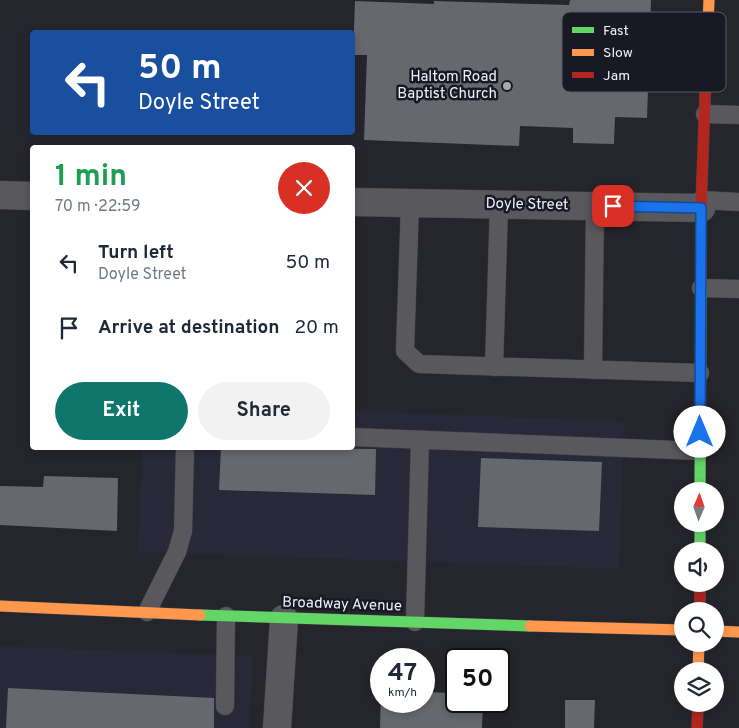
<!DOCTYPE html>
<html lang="en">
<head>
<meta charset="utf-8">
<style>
  body { margin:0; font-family:Overpass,sans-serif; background:#f2f2f3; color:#1f2937; height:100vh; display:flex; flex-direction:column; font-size:19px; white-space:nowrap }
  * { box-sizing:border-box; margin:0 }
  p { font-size:16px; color:#747a83 }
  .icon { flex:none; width:28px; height:28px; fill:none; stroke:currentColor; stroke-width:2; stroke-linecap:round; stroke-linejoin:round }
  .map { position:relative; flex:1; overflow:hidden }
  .panel { position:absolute; left:30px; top:145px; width:325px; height:305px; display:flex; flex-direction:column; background:#fff; border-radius:5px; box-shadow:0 2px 8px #0003 }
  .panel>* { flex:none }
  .top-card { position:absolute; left:30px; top:30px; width:325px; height:105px; border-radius:5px; box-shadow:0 2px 8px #0003; background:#1a4fa0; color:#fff; overflow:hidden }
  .needle { width:32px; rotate:2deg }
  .buttons { position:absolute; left:674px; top:482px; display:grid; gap:10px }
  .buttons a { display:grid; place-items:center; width:50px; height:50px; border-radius:50%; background:#fff; box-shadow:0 2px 8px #0003; font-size:25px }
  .speed { position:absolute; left:370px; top:648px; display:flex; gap:10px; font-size:25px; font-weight:700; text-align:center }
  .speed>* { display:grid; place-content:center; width:65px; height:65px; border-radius:50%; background:#fff; box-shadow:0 2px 8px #0003; line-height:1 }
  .speed small { font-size:12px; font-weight:400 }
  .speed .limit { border:2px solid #111; border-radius:8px; background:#fff; color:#111 }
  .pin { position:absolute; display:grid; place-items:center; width:42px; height:42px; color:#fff; margin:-21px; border-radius:10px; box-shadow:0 2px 8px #0006 }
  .me { position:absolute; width:55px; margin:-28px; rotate:0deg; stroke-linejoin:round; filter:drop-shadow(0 0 4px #0008) }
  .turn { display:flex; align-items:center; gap:18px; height:105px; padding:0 25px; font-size:22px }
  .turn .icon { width:65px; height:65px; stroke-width:2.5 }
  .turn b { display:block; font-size:35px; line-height:42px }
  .round { display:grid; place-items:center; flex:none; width:52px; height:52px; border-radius:26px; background:#f2f2f3 }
  .headline { display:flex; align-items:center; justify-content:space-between; height:85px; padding:0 25px }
  h1 { font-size:30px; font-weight:700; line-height:38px; color:#1e9e55 }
  .cta { display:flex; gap:10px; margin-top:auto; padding:10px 25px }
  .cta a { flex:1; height:58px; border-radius:30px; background:#0f766e; color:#fff; font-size:20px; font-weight:700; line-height:58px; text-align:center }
  .cta a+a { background:#f2f2f3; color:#1f2937 }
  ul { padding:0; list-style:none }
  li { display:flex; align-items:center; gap:15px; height:65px; padding:0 25px }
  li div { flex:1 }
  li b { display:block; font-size:19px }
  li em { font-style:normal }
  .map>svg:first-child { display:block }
</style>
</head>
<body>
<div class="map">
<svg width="739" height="728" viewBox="0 0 739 728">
  <rect width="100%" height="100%" fill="#25252c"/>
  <path fill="#282839" d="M 353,411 L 624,421 L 619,569 L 138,552 L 142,448 L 352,448 Z
    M 0,646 L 253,656 L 250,728 L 0,728 Z"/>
  <path fill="#66686d" d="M 570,0 L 651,0 L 647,118 L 615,117 L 614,144 L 573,143 L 573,128 L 520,126 L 519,146 L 364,140 L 367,55 L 353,55 L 355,1 L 434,4 L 434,1 L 569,5 Z
    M 221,448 L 376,449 L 375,495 L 219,490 Z
    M 481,458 L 602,462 L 599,531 L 478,527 Z
    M 44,476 L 118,478 L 117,531 L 0,525 L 0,486 L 43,487 Z
    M 8,688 L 214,698 L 214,728 L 6,728 Z
    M 381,690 L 381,701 L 424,701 L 424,692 L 456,693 L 456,701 L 483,701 L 482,728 L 380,728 Z
    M 565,700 L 595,700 L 594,728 L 565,728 Z"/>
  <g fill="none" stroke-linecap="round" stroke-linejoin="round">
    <defs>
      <path id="lane" d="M 705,114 L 739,115
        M 701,200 L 739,202
        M 410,203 L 405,351 L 419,364 L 700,373
        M 701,288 L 739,289
        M 494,367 L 499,205
        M 593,370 L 595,206
        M 352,437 L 700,451
        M 147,612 L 177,552 L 183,531 L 185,448
        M 415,622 L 420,440
        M 225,706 L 226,616"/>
      <path id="street" d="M 0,195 L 32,196
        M 352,202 L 701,208
        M 277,728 L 284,619"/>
      <path id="fast" d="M 700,491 L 701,285
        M 700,524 L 700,551
        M 200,615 L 530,626"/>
      <path id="slow" d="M 706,70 L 709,0
        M 0,606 L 200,615
        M 530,626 L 682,630
        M 715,631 L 739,632
        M 698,671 L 699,644"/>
      <path id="jam" d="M 701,285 L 701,208 L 706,70
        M 700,584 L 700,611
        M 697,728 L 698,704"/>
    </defs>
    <use href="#lane" stroke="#404045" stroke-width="19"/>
    <use href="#street" stroke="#404045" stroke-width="29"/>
    <use href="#fast" stroke="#404045" stroke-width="12"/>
    <use href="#slow" stroke="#404045" stroke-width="12"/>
    <use href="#jam" stroke="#404045" stroke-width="12"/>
    <use href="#lane" stroke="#58585d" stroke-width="18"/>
    <use href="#street" stroke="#58585d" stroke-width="28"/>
    <use href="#fast" stroke="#63d668" stroke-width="11"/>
    <use href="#slow" stroke="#ff974d" stroke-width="11"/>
    <use href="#jam" stroke="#b3261e" stroke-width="11"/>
  </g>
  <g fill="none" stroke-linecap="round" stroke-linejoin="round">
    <defs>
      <path id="route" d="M 613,206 L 701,208 L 700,432"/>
    </defs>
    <use href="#route" stroke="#114b97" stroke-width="12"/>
    <use href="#route" stroke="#1a73e8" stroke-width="9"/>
  </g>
  <circle fill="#a9a9b1" stroke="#191925" stroke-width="2" cx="507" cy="86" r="5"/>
  <g text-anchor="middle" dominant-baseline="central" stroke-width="5" stroke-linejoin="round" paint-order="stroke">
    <g font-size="15" fill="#f0f0f9" stroke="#191925" text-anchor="end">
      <text x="497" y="77">Haltom Road<tspan x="497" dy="17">Baptist Church</tspan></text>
    </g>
    <g font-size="15" fill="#f0f0f9" stroke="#191925">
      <text transform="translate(527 205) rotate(1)">Doyle Street</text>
      <text transform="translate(342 605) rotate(2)">Broadway Avenue</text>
    </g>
  </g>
  <rect x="562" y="12" width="164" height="80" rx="8" fill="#191925" stroke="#5a5a65" stroke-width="1"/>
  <rect x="572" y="27" width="22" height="6" fill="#63d668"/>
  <rect x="572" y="49" width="22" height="7" fill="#ff974d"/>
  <rect x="572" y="72" width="22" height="6" fill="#b3261e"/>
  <g font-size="14" fill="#f0f0f9">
    <text x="603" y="35">Fast</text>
    <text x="603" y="57">Slow</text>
    <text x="603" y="80">Jam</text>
  </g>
</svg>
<div class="buttons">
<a><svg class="needle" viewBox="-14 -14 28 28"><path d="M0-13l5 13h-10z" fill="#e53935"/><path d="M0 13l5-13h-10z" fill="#747a83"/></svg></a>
<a><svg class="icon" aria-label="sound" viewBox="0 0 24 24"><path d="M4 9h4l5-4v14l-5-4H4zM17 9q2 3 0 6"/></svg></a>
<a><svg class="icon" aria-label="search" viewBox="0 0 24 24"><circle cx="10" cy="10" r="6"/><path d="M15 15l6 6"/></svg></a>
<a><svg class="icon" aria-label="layers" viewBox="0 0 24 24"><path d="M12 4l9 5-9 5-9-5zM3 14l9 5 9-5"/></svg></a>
</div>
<div class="speed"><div>47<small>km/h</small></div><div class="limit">50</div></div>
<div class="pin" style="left:613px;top:206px;background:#d93025"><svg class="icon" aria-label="arrive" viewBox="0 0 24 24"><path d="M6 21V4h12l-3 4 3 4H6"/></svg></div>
<svg class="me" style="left:700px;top:432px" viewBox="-20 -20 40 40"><circle r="19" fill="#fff"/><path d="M0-13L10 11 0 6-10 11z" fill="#1a73e8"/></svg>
<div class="top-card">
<div class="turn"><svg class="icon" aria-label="left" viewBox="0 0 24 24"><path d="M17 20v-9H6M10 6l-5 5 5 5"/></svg><div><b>50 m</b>Doyle Street</div></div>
</div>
<section class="panel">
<div class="headline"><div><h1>1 min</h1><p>70 m · 22:59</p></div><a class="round" style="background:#d93025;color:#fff"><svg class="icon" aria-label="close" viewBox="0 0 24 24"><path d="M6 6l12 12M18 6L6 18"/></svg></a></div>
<ul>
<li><svg class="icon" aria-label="left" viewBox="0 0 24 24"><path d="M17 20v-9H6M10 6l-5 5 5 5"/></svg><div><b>Turn left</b><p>Doyle Street</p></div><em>50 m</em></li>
<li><svg class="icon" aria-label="arrive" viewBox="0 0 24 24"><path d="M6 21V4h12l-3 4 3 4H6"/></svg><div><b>Arrive at destination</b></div><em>20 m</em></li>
</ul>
<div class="cta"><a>Exit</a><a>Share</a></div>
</section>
</div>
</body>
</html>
